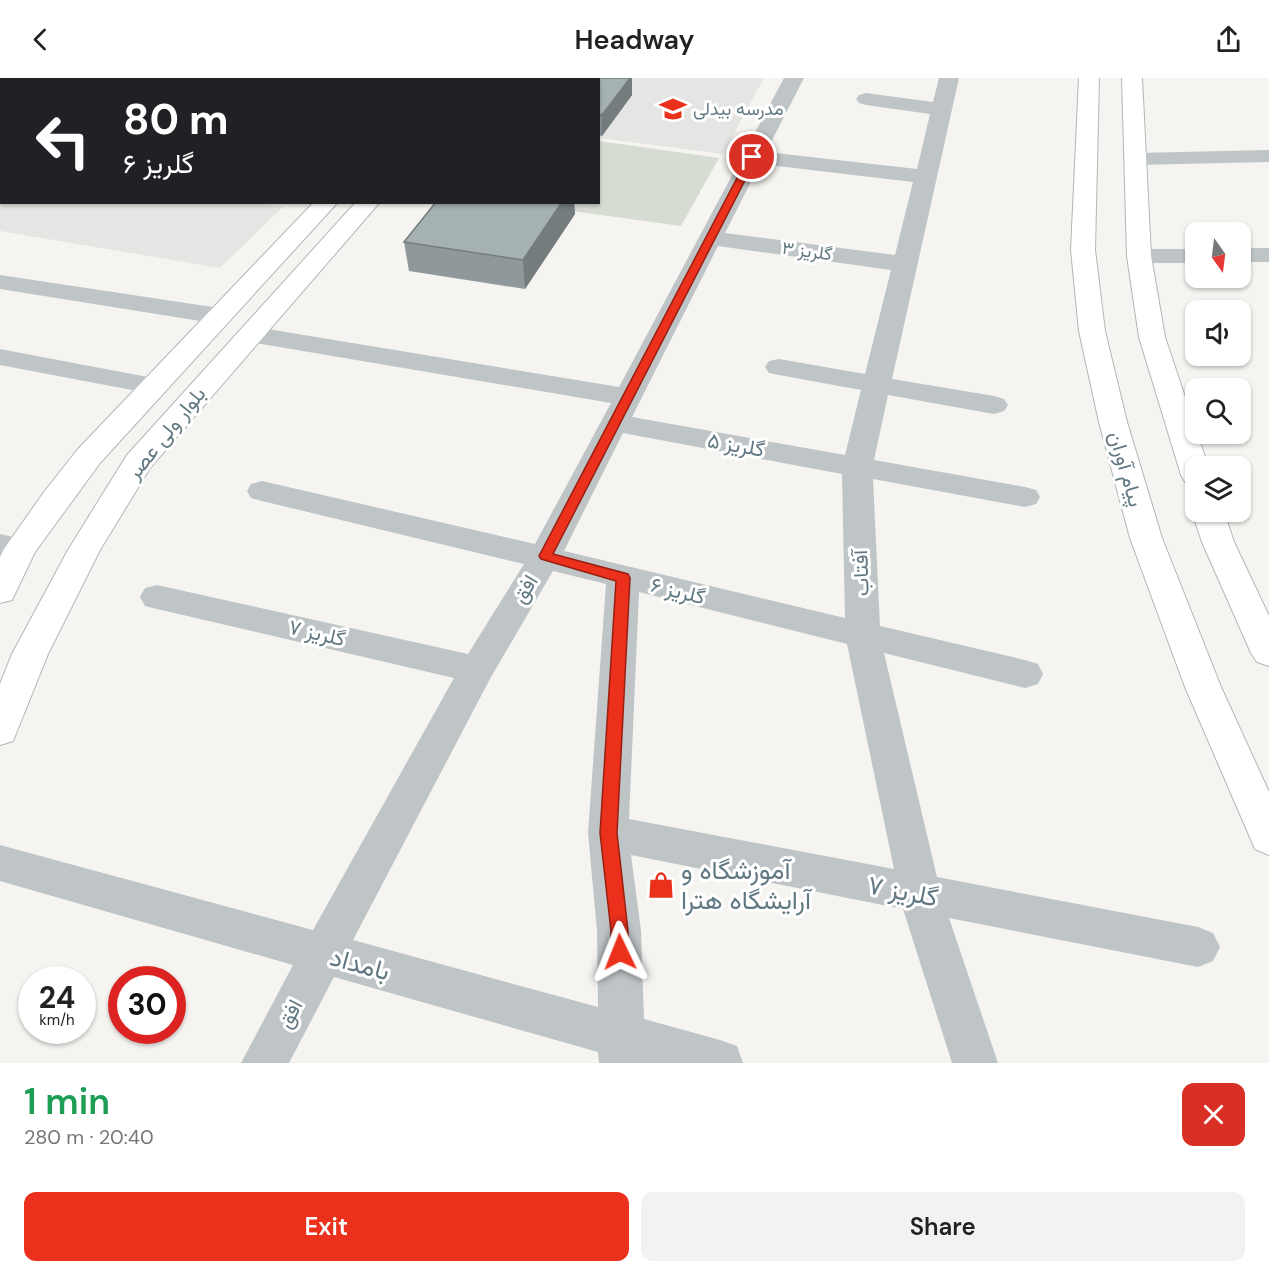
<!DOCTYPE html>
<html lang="en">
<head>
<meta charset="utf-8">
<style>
  body { margin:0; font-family:"DM Sans",Vazirmatn,sans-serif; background:#f2f2f2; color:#222; height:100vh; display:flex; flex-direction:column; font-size:22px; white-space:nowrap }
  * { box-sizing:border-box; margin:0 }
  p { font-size:20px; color:#767676 }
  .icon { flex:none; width:33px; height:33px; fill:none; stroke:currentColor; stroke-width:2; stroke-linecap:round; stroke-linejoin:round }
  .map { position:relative; height:985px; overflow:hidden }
  .side { display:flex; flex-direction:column; background:#fff; flex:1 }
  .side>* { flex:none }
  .banner { position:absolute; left:0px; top:0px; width:600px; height:126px; box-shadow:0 2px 4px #0004; background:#202124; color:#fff; overflow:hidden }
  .needle { width:39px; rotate:166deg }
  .controls { position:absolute; left:1185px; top:144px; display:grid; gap:12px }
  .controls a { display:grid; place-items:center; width:66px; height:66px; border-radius:12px; background:#fff; box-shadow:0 2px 4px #0004; font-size:30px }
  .speed { position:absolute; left:18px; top:888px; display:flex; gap:12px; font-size:30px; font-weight:700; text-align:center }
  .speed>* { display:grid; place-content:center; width:78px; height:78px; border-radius:50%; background:#fff; box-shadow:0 2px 4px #0004; line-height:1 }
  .speed small { font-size:15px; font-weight:400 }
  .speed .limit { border:9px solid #d22; background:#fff; color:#111 }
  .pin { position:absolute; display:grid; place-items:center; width:51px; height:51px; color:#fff; margin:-26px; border:3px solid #fff; border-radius:50%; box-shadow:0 2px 6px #0007 }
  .me { position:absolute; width:66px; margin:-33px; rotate:358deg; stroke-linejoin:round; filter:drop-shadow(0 0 4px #0008) }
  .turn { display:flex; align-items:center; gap:21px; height:126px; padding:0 24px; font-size:27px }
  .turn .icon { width:78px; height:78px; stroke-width:2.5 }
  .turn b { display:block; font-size:42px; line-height:51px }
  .round { display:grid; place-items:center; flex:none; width:63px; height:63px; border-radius:12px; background:#f2f2f2 }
  .summary { display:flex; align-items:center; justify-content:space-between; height:102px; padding:0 24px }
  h1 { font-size:36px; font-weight:600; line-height:45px; color:#1e9e55 }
  .cta { display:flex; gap:12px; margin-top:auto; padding:12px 24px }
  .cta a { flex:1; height:69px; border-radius:12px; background:#eb301b; color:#fff; font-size:24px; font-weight:600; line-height:69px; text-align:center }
  .cta a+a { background:#f2f2f2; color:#222 }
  header { display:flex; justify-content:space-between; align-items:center; height:78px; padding:0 24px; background:#fff; font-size:27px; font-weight:600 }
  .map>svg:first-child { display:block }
</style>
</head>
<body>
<header><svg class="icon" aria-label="back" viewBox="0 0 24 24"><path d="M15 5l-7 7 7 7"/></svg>Headway<svg class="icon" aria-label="share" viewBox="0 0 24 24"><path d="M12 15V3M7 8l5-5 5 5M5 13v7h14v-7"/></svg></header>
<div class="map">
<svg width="1269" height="985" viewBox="0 0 1269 985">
  <rect width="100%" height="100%" fill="#f5f4f1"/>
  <path fill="#e5e6e4" d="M 527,0 L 764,0 L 723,76 L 599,60 L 598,2 L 526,2 Z
    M 0,86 L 2,124 L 250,124 L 283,129 L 220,190 L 0,153 Z"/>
  <path fill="#d7dcd2" d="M 599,63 L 719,80 L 681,148 L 513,125 L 598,124 Z"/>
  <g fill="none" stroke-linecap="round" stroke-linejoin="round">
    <defs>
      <path id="major" d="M 437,0 L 457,0 L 437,2 Z
        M 471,0 L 491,0 L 471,2 Z
        M 1079,0 L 1099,0 L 1095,172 L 1105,253 L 1127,344 L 1162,460 L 1221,609 L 1269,714 L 1269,777 L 1255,771 L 1185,609 L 1130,460 L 1099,344 L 1079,253 L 1071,172 Z
        M 1122,0 L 1142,0 L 1151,178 L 1165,259 L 1208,388 L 1196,388 L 1196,407 L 1185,404 L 1181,397 L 1139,259 L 1127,178 Z
        M 314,124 L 338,124 L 100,385 L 35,474 L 12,522 L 0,525 L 0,479 L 4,471 L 44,414 L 78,371 Z
        M 356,124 L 380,124 L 150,390 L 100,472 L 48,576 L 13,663 L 0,667 L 0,606 L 12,576 L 68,472 L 127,377 Z
        M 1196,429 L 1196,434 L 1224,434 L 1234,464 L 1269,538 L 1269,588 L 1257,584 L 1251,575 L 1202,464 L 1192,434 Z"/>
    </defs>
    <use href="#major" stroke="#b0b7ba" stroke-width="2"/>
    <path fill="#bfc5c7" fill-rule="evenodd" d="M 60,0 L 80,0 L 59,2 Z
      M 392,0 L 422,0 L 423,2 L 393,2 Z
      M 784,0 L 804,0 L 766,74 L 917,91 L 930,36 L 866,27 L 859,25 L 856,21 L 859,17 L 866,15 L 933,24 L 939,0 L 959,0 L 892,301 L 994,318 L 1004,321 L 1008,327 L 1004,333 L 994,336 L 888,317 L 874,382 L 1025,409 L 1036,412 L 1040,419 L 1036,426 L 1025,429 L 873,401 L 880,548 L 1025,582 L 1038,586 L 1043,596 L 1038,606 L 1025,610 L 884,575 L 937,799 L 1198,849 L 1213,855 L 1220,869 L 1213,883 L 1198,889 L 949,840 L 998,985 L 952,985 L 903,831 L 631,777 L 641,853 L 644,941 L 720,962 L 737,968 L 743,985 L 599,985 L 598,974 L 334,899 L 289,985 L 241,985 L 293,887 L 0,803 L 0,767 L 313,852 L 454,600 L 157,531 L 145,528 L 140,519 L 145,510 L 157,507 L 468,576 L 524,486 L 262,423 L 251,420 L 247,413 L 251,406 L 262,403 L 535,466 L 611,325 L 250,264 L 241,262 L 237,256 L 241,250 L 250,248 L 619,309 ZM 760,86 L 913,104 L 895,177 L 725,155 ZM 718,168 L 891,192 L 865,296 L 779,281 L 769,283 L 765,289 L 769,295 L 779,297 L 861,312 L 845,377 L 632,339 ZM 623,355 L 842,396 L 845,540 L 564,473 ZM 553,493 L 606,506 L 588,755 L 597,853 L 598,929 L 353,862 L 491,599 ZM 639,514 L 847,566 L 894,791 L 629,741 Z
      M 0,40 L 2,40 L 0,53 Z
      M 1269,72 L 1269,84 L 1136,87 L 1128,86 L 1125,81 L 1128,76 L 1136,75 Z
      M 1240,170 L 1269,170 L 1269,184 L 1240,184 Z
      M 1139,171 L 1196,171 L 1196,185 L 1139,185 L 1130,183 L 1127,178 L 1130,173 Z
      M 0,197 L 219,230 L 228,233 L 232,238 L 228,243 L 219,246 L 0,211 Z
      M 0,271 L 153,300 L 163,302 L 167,308 L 163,314 L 153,316 L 0,287 Z
      M 0,456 L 31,463 L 36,471 L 31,479 L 20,482 L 0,478 Z"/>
    <use href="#major" fill="#fff" fill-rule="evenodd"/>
  </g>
  <path fill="#8f989b" d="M 598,2 L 632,17 L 602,58 L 598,57 Z
    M 436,124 L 574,124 L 575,136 L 525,211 L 409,193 L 404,164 Z"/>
  <path fill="#747c7e" d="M 630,0 L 632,0 L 632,17 L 602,58 L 602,37 Z
    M 562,124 L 574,124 L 575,136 L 525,211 L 523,182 Z"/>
  <path fill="#a6b1b4" stroke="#747c7e" stroke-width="1.5" d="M 516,0 L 630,0 L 602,37 L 598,36 L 598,2 L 514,2 Z
    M 436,124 L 562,124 L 523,182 L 404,164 Z"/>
  <path fill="#eb301b" stroke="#991f12" stroke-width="1.5" d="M 752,76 L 757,79 L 553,476 L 628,496 L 630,500 L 617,755 L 628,853 L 629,874 L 626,880 L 620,883 L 613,880 L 610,874 L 611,853 L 600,755 L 616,503 L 541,481 L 539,478 L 748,79 Z"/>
  <defs>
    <symbol id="school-bare" viewBox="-9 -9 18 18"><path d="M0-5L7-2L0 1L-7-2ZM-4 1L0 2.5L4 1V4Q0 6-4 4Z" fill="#eb301b" stroke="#fff" stroke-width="2.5" paint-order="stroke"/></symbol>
    <symbol id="shop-bare" viewBox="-9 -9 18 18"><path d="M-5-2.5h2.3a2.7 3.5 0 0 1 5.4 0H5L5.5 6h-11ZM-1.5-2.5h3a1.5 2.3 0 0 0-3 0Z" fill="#eb301b" stroke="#fff" stroke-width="2.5" paint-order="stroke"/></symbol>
  </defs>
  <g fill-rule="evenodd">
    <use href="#school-bare" x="654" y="12" width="38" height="38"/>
    <use href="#shop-bare" x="642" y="788" width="38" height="38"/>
  </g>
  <g text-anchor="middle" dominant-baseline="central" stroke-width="6" stroke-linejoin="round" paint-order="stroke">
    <g font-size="18" fill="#627983" stroke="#fff" text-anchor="start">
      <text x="693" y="31">مدرسه بیدلی</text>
    </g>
    <g font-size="18" fill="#627983" stroke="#fff">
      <text transform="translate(807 173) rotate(8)">گلریز ۳</text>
    </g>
    <g font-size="21" fill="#627983" stroke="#fff">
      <text transform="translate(166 355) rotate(-51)">بلوار ولی عصر</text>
      <text transform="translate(736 367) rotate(10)">گلریز ۵</text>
      <text transform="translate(1126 391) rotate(74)">پیام آوران</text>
      <text transform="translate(861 495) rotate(-92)">آفتاب</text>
      <text transform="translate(525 511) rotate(-59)">افق</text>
      <text transform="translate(678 513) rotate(14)">گلریز ۶</text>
      <text transform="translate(317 555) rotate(13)">گلریز ۷</text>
      <text transform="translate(290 936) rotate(-62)">افق</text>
    </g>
    <g font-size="26" fill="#627983" stroke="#fff" text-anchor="start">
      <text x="681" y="792">آموزشگاه و<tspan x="681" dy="30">آرایشگاه هترا</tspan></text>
    </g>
    <g font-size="26" fill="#627983" stroke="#fff">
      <text transform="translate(903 813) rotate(11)">گلریز ۷</text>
      <text transform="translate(360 886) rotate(15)">بامداد</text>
    </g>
  </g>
</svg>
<div class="controls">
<a><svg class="needle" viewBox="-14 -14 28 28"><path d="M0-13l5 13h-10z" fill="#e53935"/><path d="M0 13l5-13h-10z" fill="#767676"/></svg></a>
<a><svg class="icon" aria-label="sound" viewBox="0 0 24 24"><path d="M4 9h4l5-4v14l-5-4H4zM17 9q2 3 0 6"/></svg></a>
<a><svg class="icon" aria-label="search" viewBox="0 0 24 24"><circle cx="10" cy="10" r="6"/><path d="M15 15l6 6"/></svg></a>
<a><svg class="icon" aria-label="layers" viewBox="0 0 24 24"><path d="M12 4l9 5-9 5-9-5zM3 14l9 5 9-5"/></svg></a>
</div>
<div class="speed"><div>24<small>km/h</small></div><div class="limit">30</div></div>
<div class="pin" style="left:752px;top:79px;background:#d93025"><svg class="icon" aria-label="arrive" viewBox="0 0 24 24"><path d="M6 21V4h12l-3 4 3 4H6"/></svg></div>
<svg class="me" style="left:620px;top:874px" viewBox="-20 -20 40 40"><path d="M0-17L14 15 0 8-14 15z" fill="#eb301b" stroke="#fff" stroke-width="4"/></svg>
<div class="banner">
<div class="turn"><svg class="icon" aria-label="left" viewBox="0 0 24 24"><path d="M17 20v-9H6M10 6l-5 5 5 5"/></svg><div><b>80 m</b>گلریز ۶</div></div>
</div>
</div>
<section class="side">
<div class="summary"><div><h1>1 min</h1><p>280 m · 20:40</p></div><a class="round" style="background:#d93025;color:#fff"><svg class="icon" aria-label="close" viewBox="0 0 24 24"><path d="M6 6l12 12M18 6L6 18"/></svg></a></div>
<div class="cta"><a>Exit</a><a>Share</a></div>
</section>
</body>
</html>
